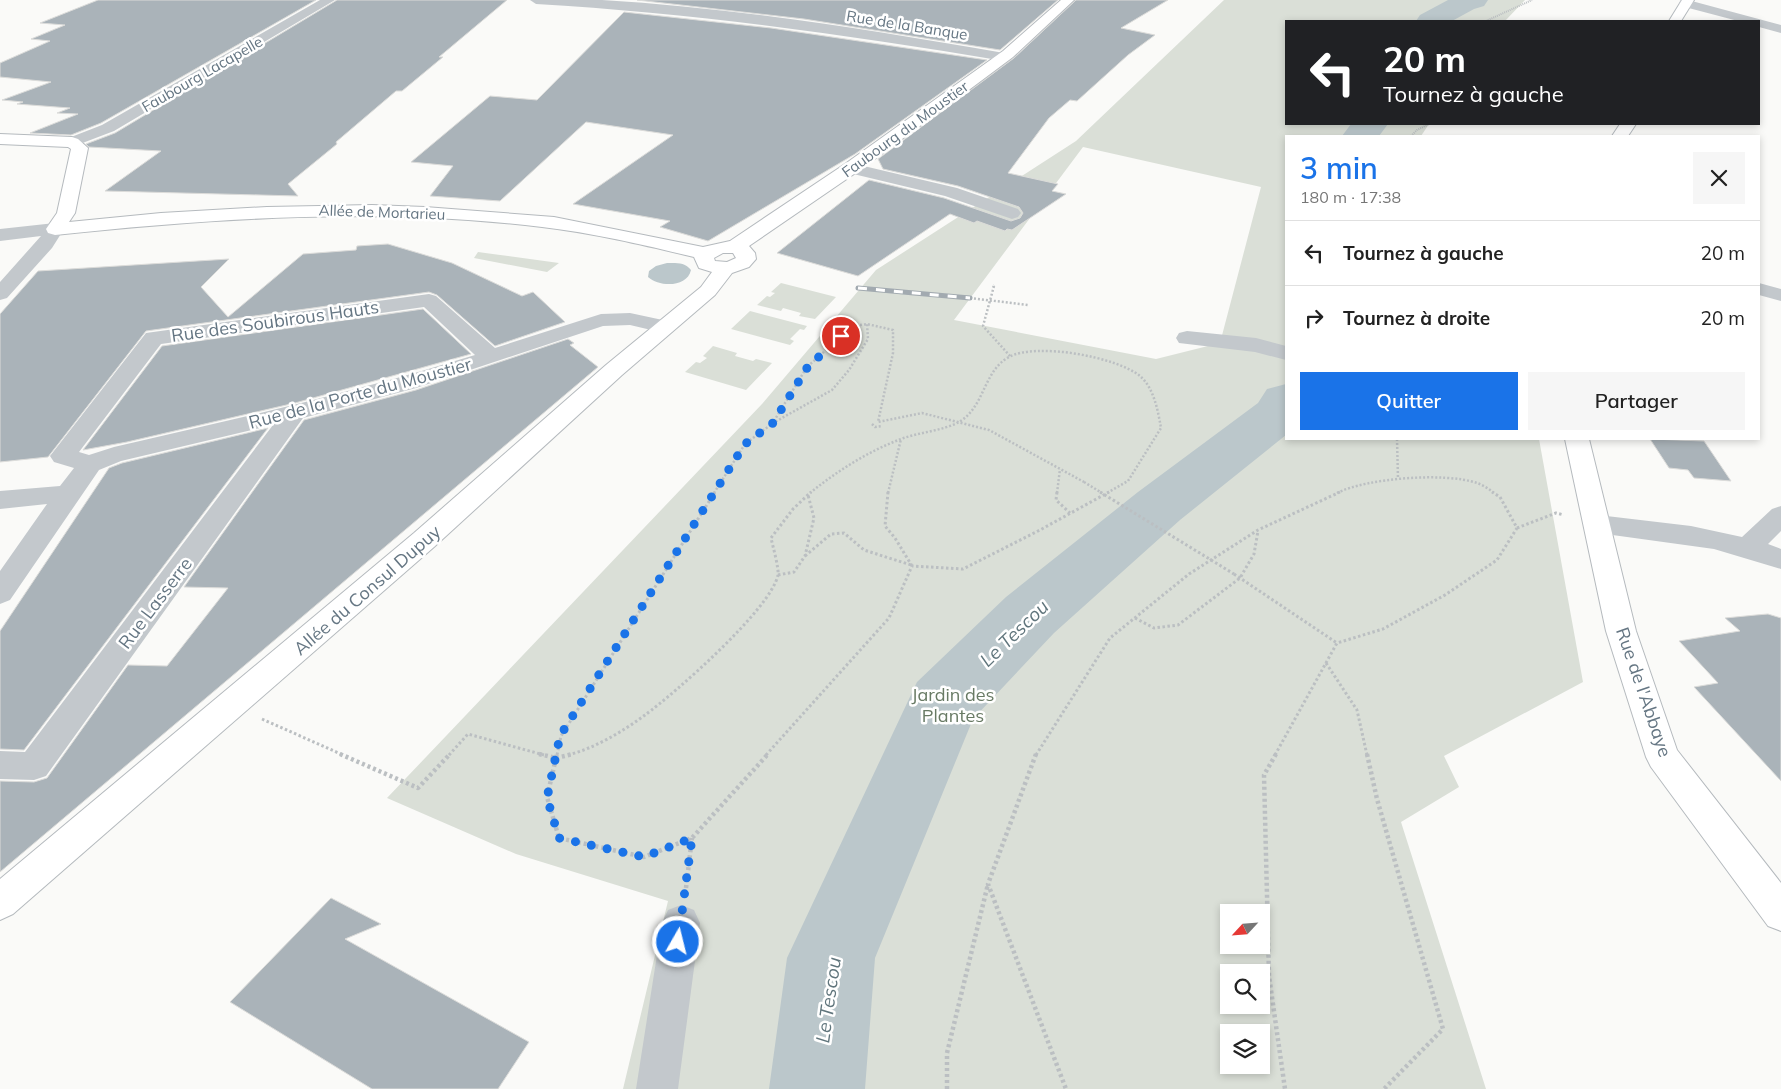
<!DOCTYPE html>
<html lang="fr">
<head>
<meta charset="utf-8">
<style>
  body { margin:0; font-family:Mulish,sans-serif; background:#f6f6f6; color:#222; height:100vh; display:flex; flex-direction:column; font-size:19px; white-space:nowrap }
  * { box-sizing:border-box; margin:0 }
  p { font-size:16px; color:#767676 }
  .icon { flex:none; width:28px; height:28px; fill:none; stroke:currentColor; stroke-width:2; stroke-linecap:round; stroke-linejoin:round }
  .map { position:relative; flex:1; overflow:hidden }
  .side { position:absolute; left:1285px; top:135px; width:475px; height:305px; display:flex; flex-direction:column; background:#fff; border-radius:0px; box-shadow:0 2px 8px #0003 }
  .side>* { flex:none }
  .guide { position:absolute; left:1285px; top:20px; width:475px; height:105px; border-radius:0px; box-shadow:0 2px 8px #0003; background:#202124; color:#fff; overflow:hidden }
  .needle { width:32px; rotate:244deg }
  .fabs { position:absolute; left:1220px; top:904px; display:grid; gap:10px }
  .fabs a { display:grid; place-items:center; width:50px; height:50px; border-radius:0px; background:#fff; box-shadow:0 2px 8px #0003; font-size:25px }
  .pin { position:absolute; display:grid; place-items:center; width:42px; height:42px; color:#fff; margin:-21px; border:2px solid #fff; border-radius:50%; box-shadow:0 1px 5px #0007 }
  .me { position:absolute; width:55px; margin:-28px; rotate:8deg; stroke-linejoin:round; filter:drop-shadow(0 0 4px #0008) }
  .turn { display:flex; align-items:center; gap:18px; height:105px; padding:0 15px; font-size:22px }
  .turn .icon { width:65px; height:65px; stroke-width:2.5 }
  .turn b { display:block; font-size:35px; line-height:42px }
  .round { display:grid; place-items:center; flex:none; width:52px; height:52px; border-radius:0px; background:#f6f6f6 }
  .headline { display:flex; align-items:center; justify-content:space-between; height:85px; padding:0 15px }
  h1 { font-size:30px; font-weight:600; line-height:38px; color:#1a73e8 }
  .primary-button { display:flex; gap:10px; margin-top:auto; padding:10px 15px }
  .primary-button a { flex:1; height:58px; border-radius:0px; background:#1a73e8; color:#fff; font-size:20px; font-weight:600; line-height:58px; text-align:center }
  .primary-button a+a { background:#f6f6f6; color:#222 }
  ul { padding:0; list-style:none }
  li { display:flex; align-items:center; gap:15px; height:65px; padding:0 15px; border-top:1px solid #e0e0e0 }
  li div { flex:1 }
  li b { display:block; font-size:19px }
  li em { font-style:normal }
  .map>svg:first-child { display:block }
</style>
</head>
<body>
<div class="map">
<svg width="1781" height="1089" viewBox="0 0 1781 1089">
  <rect width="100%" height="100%" fill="#fafaf8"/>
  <path fill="#dadfd7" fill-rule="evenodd" d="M 1224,0 L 1525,0 L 1505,21 L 1286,21 L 1286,124 L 1429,124 L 1421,136 L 1286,136 L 1286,439 L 1539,439 L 1583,682 L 1444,756 L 1459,787 L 1401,822 L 1486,1089 L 623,1089 L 668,901 L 516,854 L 387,798 L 762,404 L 876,270 L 1076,141 ZM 1083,147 L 1261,187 L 1220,343 L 1156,359 L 954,320 ZM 1229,912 L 1261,912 L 1261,945 L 1229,945 ZM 1229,972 L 1261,972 L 1261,1005 L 1229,1005 ZM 1229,1032 L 1261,1032 L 1261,1065 L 1229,1065 Z
    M 478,252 L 559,263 L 547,272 L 474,258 Z
    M 781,283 L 836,297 L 815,319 L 799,316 L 801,313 L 783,308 L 781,311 L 757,305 L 767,296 L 770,297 L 775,293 L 771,292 Z
    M 750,311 L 807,326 L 804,330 L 800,329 L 790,339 L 794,341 L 790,345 L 731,329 Z
    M 713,346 L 737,353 L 735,356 L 753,361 L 756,359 L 772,363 L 746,390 L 685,372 L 696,362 L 700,363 L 707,358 L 703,356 Z"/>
  <path fill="#bbc7cb" d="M 667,263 C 676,263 685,262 691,270 C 687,288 659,287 648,277 L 649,271 L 656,266 Z"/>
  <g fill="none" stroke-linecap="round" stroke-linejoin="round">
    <path fill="#bbc7cb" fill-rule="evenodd" d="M 1448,0 L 1488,0 L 1484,6 L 1474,9 L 1452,21 L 1416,21 L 1420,15 Z
      M 1351,124 L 1388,124 L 1379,136 L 1342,136 Z
      M 1286,384 L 1286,435 L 1180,520 L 1054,633 L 973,719 L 875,958 L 865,1089 L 769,1089 L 787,958 L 917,682 L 1006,597 L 1138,492 L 1258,403 L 1267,389 Z"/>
  </g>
  <path fill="#aab3b9" stroke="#dcdcda" d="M 98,0 L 316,0 L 101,123 L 71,135 L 30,133 L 78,114 L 57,113 L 70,108 L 17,104 L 23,102 L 2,100 L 51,82 L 0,77 L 0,63 L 50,41 L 31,39 L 65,25 L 40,23 Z
    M 337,0 L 507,0 L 439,57 L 443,57 L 402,91 L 396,91 L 336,142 L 337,144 L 288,184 L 298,196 L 105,191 L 161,151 L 89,147 L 86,144 L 115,133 Z
    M 637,0 L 1058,0 L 1000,50 L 804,19 Z
    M 1076,0 L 1168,0 L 1121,28 L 1155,35 L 1128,55 L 1077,101 L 1070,100 L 1049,118 L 1008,173 L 1058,184 L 1052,191 L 1066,194 L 1012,230 L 1007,229 L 1005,231 L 977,221 L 974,223 L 950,214 L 858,276 L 777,253 L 869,180 L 944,198 L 1011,221 L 1020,218 L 1023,213 L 1019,207 L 958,186 L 883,169 L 878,159 L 1014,58 Z
    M 624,12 L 771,28 L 987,60 L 855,154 L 708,241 L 660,227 L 670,221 L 573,204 L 673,135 L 586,122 L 500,201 L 430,196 L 453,166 L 411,162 L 490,96 L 537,100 Z
    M 388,244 L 452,263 L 522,296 L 533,292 L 565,322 L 495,346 L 437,295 L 429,292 L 146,331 L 48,457 L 0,462 L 0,314 L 38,271 L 229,259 L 201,287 L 228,317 L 303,254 L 356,250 L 357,246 Z
    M 423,309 L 471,354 L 295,403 L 127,442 L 83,450 L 162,346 Z
    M 568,339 L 574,343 L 570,345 L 598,367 L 0,872 L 0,781 L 34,782 L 47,778 L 128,665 L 167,666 L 228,588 L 184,587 L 304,420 L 416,390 Z
    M 268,428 L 24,750 L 0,749 L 0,631 L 109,468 L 122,463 Z
    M 1650,439 L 1704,441 L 1731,481 L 1694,478 L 1688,470 L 1669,468 Z
    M 1756,615 L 1768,614 L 1781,618 L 1781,781 L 1694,687 L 1718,683 L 1679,641 L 1740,631 L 1725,618 Z
    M 331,898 L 381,924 L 345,939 L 529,1042 L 498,1089 L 372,1089 L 230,1002 Z"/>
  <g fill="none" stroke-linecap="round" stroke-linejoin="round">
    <defs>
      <path id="major" d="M 1061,0 L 1074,0 L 1013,57 L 954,101 L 857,172 L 749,246 L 755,253 L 756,259 L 749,267 L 732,273 L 715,295 L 622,375 L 434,547 L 13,914 L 0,920 L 0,879 L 414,533 L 606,365 L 701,287 L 712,272 L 699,268 L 694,257 C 644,245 593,233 542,227 C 380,207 216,218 55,235 L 48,233 L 46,229 L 57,213 L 71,149 L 68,147 L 0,144 L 0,134 L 72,137 L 78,139 L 88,148 L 75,213 L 69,222 L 161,213 L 267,207 L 372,205 L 425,207 L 554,217 L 703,247 L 730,241 L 845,164 L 1003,51 ZM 723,253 L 733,253 L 736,258 L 727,262 L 715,261 L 714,258 Z
        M 1682,0 L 1694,0 L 1681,21 L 1669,21 Z
        M 1620,124 L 1636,124 L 1628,136 L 1612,136 Z
        M 1565,439 L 1589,439 L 1636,631 L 1677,750 L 1781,883 L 1781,931 L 1768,926 L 1651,767 L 1646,757 L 1606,631 Z"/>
    </defs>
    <use href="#major" stroke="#b5babe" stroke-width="2"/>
    <path stroke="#bbbfc2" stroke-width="2" stroke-dasharray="1 1" stroke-linecap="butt" d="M 1486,21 L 1532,0
      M 1411,136 L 1417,130 L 1429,124
      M 993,287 L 994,285"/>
    <path stroke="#bbbfc2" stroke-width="2.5" stroke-dasharray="2 2" stroke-linecap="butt" d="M 994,286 L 983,326 L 1010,356
      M 970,298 L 1028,305
      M 774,421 L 807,367 L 853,326 L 867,324 L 893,330 L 893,353 L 878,422 L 922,413 L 989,430 L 1084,482
      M 872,424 L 875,427 L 882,426
      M 1397,439 L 1398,479
      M 714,493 L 745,444 L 773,423 L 832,390 L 849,370 L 868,339 L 867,324
      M 810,493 C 837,471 869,451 901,439 C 920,432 942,431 959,422 C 985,407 983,371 1009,357 C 1036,342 1117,357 1140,376 C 1154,388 1158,411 1161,428 L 1128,481 L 1107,493
      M 888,493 L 901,439
      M 1057,493 L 1060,469
      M 1337,493 C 1367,478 1445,472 1477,483 C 1483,485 1489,489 1494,493"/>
    <path stroke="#bbbfc2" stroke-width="3" stroke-dasharray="2.5 2.5" stroke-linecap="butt" d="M 888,492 L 885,526 L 895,538 L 912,566
      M 1057,492 L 1056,500 L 1070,513
      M 1517,528 L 1556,513 L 1564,515
      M 805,556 L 831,534 L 844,533 L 864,550 L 911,565
      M 1234,574 L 1337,643
      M 778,575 L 794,572 L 805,556 L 814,518 L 808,495
      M 1135,618 L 1154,628 L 1178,625 L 1240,578 L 1254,554 L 1258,531
      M 1326,663 L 1357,710 L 1367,755
      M 262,719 L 343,755
      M 449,755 L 468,734 L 544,755
      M 557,755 L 561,736 L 715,492
      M 568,755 C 595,748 622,732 645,715 C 674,694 771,609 778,575 C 779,568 773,547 771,538 L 793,509 L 811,492
      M 766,755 L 889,618 L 912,566 L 963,569 L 1040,530 L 1109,492
      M 1036,755 L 1110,638 L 1189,574 L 1258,530 L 1340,492
      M 1275,755 L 1337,643 L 1383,629 L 1445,595 L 1497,560 L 1517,528 L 1500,497 L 1492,492"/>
    <path stroke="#bbbfc2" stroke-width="4.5" stroke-dasharray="3 3" stroke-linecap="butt" d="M 340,754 L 418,788 L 450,754
      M 539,754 L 556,758
      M 1036,754 L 988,884 L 1066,1089
      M 1276,754 L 1264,775 L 1269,976 L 1285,1089
      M 1367,754 L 1377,799 L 1443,1029 L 1384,1089
      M 556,758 L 547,797 L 559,838 L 644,857 L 692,838 L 768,754
      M 556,758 L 557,754
      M 556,758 L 573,754
      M 686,888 L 692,838
      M 947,1089 L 947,1053 L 988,884"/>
    <path fill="#c3c8cc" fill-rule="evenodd" d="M 320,0 L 335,0 L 114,131 L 72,147 L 66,145 L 64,142 L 66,139 L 102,125 Z
      M 530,0 C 554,0 578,0 602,0 C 737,8 871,30 1004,53 L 1009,54 L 1011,57 L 1009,60 L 1004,61 C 849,35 693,13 536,4 Z
      M 1681,0 L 1688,0 L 1781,25 L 1781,33 L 1759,27 L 1759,21 L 1738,21 L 1681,6 L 1679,3 Z
      M 851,163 L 957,188 L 1018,209 L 1021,213 L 1018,217 L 1012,219 L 945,196 L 845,172 L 842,168 L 845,164 Z
      M 55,223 L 62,225 L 64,229 L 52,248 L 7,298 L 0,300 L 0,282 L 41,236 L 0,241 L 0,229 Z
      M 1759,283 L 1781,289 L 1781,301 L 1759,295 Z
      M 429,294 L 436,296 L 495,348 L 601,314 L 630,313 L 672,322 L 675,327 L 672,332 L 664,333 L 630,325 L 603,326 L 416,388 L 303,418 L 46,776 L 34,780 L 0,779 L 0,751 L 25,752 L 273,425 L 121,461 L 99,470 L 10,600 L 0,604 L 0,571 L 47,504 L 0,509 L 0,491 L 60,486 L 74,468 L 54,462 L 50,456 L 146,333 ZM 424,307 L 475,355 C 356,392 236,419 114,447 L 89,455 L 79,452 L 161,344 Z
      M 1187,331 L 1256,338 L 1286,346 L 1286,360 L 1255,352 L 1179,343 L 1176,338 L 1179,333 Z
      M 1781,506 L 1781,531 L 1768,544 L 1781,549 L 1781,569 L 1714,549 L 1598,533 L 1588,530 L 1585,524 L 1588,518 L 1598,515 L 1691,526 L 1742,537 L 1772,509 Z
      M 681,905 L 694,910 L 700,923 L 678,1089 L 636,1089 L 662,923 L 668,910 Z"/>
    <use href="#major" fill="#fff" fill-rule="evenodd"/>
    <defs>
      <path id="rail" d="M 858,288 L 970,298"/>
    </defs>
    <use href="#rail" stroke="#a2aab0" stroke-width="5"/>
    <use href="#rail" stroke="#fff" stroke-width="3" stroke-dasharray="9" stroke-linecap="butt"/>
    <path stroke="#bbbfc2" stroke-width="2.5" stroke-dasharray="2 2" stroke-linecap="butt" d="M 1084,482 L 1102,493"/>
    <path stroke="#bbbfc2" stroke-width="3" stroke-dasharray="2.5 2.5" stroke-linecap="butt" d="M 1100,492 L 1234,574"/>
  </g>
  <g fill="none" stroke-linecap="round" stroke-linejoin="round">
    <path stroke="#1a73e8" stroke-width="9" stroke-dasharray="0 16.2" d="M 678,942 L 692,838 L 644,857 L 559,838 L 547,798 L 560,736 L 745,444 L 773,423 L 807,368 L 841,336"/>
  </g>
  <g text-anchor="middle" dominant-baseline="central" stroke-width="5" stroke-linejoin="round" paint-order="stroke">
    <g font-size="15" fill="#657683" stroke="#fff">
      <text transform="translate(907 25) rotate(9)">Rue de la Banque</text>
      <text transform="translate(202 74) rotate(-30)">Faubourg Lacapelle</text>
      <text transform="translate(905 129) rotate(-36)">Faubourg du Moustier</text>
      <text transform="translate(382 212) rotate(2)">Allée de Mortarieu</text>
    </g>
    <g font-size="18" fill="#657683" stroke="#fff">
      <text transform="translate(275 321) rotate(-8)">Rue des Soubirous Hauts</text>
      <text transform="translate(360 393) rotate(-15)">Rue de la Porte du Moustier</text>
      <text transform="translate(367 590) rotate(-41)">Allée du Consul Dupuy</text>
      <text transform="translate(155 603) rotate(-53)">Rue Lasserre</text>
      <text transform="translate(1644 692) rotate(71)">Rue de l'Abbaye</text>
    </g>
    <g font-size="18" fill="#687a64" stroke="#fff">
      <text x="953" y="694">Jardin des<tspan x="953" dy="21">Plantes</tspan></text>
    </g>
    <g font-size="19" font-style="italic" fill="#60757c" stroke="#fff">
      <text transform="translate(1014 633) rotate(-44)">Le Tescou</text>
      <text transform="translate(828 1000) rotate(-82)">Le Tescou</text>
    </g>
  </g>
</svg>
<div class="fabs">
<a><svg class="needle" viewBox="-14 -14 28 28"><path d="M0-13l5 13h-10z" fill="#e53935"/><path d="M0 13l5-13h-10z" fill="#767676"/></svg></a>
<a><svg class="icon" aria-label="search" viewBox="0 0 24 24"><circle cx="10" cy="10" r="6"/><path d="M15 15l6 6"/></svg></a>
<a><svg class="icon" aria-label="layers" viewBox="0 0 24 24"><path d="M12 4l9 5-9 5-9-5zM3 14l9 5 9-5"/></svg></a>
</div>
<div class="pin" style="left:841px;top:336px;background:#d93025"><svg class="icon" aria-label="arrive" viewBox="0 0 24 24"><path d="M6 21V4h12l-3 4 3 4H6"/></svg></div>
<svg class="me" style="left:678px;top:942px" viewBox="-20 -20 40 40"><circle r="17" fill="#1a73e8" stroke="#fff" stroke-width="3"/><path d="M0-11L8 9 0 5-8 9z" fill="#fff"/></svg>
<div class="guide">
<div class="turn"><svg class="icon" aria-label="left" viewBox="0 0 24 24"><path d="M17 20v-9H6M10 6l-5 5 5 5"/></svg><div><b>20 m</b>Tournez à gauche</div></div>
</div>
<section class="side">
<div class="headline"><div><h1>3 min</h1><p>180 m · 17:38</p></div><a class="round"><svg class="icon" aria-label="close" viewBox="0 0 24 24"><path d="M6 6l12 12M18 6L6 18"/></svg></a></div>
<ul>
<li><svg class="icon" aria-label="left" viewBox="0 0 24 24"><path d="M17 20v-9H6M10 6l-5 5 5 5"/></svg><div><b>Tournez à gauche</b></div><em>20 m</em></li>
<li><svg class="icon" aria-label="right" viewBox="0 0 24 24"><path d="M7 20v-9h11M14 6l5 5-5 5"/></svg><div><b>Tournez à droite</b></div><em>20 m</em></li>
</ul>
<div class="primary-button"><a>Quitter</a><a>Partager</a></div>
</section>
</div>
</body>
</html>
